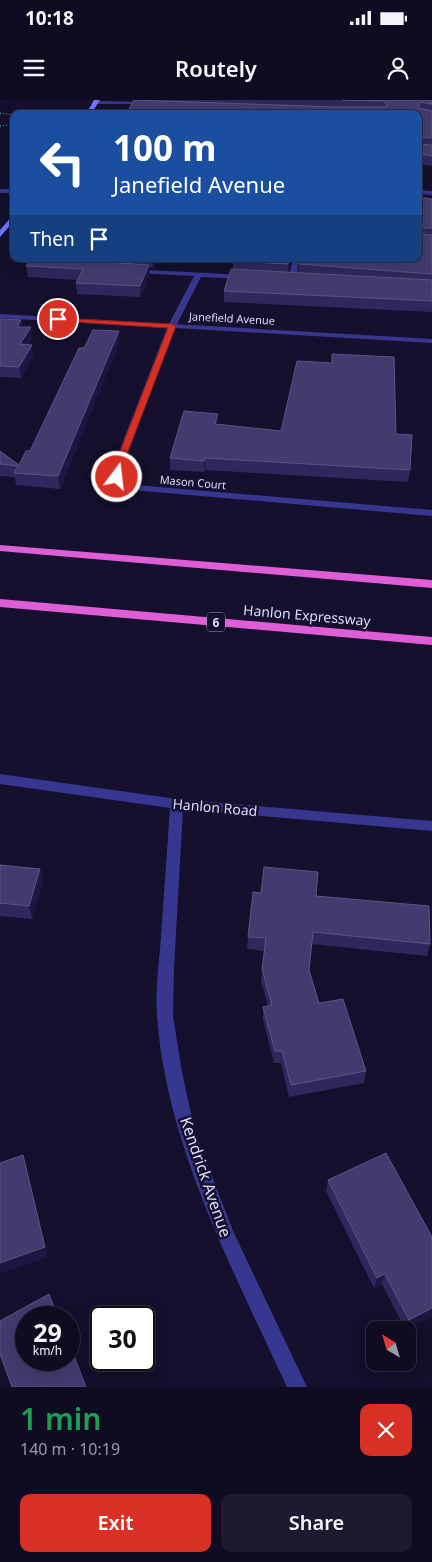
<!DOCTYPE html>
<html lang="en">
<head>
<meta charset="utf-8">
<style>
  body { margin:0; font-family:"Noto Sans",sans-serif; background:#1d1a2f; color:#f1f3f6; height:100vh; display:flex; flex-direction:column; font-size:19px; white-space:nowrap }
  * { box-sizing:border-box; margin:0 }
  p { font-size:16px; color:#9b9ba5 }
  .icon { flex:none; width:28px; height:28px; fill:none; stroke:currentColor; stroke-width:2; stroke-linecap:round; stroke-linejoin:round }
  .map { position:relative; height:1287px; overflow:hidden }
  .panel { display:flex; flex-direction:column; background:#0f0c22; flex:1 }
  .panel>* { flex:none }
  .guide { position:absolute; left:10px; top:10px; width:412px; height:152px; border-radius:10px; box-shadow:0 5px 20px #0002,0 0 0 1px #2f2c40; background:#1a4fa0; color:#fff; overflow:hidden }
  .needle { width:32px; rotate:323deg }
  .controls { position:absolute; left:366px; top:1221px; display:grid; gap:10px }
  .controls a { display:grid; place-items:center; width:50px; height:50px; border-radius:10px; background:#0f0c22; box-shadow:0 5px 20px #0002,0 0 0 1px #2f2c40; font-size:25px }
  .speed { position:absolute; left:15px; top:1206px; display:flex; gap:10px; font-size:25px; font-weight:700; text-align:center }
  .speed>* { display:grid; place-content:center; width:65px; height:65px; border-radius:50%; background:#0f0c22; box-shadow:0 5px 20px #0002,0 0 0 1px #2f2c40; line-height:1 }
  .speed small { font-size:12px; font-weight:400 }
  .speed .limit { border:2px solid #111; border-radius:8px; background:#fff; color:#111 }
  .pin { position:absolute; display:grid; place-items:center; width:42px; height:42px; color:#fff; margin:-21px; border:2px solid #fff; border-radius:50%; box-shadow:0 1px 5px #0007 }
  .me { position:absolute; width:55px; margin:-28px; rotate:15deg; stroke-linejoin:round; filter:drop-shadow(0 0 4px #0008) }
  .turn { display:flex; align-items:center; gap:18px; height:105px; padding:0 20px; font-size:22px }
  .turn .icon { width:65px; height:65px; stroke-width:2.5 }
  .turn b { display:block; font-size:35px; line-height:42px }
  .then { display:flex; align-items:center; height:48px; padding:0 20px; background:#0003; gap:10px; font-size:19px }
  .round { display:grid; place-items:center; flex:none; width:52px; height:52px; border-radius:10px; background:#1d1a2f }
  .headline { display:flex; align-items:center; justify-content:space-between; height:85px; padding:0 20px }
  h1 { font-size:30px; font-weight:600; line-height:38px; color:#1e9e55 }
  .button { display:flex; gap:10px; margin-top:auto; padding:10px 20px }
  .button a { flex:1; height:58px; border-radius:10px; background:#d93025; color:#fff; font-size:20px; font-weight:600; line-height:58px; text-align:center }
  .button a+a { background:#1d1a2f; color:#f1f3f6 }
  .status { display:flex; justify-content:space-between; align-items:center; height:35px; padding:0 25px; background:#0f0c22; direction:ltr }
  .status svg { height:14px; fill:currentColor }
  header { display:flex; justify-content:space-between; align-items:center; height:65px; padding:0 20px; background:#0f0c22; font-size:22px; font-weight:600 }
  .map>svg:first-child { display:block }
</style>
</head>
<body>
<div class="status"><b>10:18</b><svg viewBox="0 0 49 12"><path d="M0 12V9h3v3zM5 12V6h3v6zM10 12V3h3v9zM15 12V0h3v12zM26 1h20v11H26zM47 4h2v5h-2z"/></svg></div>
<header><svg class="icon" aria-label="menu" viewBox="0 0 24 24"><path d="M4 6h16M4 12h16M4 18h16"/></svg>Routely<svg class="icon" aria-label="person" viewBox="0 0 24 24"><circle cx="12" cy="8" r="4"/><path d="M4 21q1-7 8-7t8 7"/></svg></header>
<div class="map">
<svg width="432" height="1287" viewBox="0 0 432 1287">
  <rect width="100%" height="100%" fill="#14102d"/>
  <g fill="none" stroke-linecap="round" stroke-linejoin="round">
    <path stroke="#27c7b8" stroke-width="1" stroke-dasharray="1 2" stroke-linecap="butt" d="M 0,13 L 14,15
      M 0,26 L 14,24"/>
    <path fill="#373790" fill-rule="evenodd" d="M 96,1 L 148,2 L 151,4 L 94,4 Z
      M 0,89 L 14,89 L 14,93 L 0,93 Z
      M 419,90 L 432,91 L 432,95 L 419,94 Z
      M 293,159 L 299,159 L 296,179 L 292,181 L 288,179 Z
      M 129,169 L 244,175 L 248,177 L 244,179 L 201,177 L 176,226 L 172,228 L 168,226 L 194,176 L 132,173 L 128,171 Z"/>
    <path fill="#373790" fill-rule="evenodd" d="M 0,214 L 432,239 L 432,243 L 175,228 L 121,372 L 124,379 L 136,385 L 432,410 L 432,416 L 131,390 L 117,383 L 111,372 L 167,228 L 0,218 Z
      M 0,674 L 177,699 L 432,721 L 432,731 L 183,709 L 174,869 L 173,916 L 182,972 L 195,1032 L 233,1131 L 307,1287 L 287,1287 C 234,1172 166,1045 157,916 C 155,890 159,863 161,837 C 164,794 167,751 170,708 L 0,684 Z"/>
    <path fill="#7375ff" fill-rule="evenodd" d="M 94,0 L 100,0 L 91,14 L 86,14 Z
      M 14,114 L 14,121 L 0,137 L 0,130 Z"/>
    <path fill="#df5dd6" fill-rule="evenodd" d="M 0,445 L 432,480 L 432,488 L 0,451 Z
      M 0,499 L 432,537 L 432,545 L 0,507 Z"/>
  </g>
  <path fill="#30285c" d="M 155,0 L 432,0 L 432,66 L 419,64 L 419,14 L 155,1 Z
    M 419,97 L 432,99 L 432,212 L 224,202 L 224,191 L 233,169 L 233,161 L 292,159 L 288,172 L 298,172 L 299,164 Z
    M 100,159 L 157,159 L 153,168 L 149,167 L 150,175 L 140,197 L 77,194 L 76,183 L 77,180 L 28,177 L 26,166 L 101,160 Z
    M 0,219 L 21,220 L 22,227 L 32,239 L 28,245 L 33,256 L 21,278 L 0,277 Z
    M 119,231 L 119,243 L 60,389 L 16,385 L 15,377 L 0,376 L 0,351 L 19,365 L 30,351 L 84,248 Z
    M 218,324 L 281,331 L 396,334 L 410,370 L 408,382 L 205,370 L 204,372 L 170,370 L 170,358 Z
    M 0,765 L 40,769 L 43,782 L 32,819 L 0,816 Z
    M 261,793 L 316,796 L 430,844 L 427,856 L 312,844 L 309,870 L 319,903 L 366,971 L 364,983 L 289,997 L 281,963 L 274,963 L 263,919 L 263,907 L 268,906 L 261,881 L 264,851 L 247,849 L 248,837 Z
    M 328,1080 L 432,1137 L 432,1216 L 405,1229 L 382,1184 L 374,1188 L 326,1091 Z"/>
  <path fill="#1d1642" d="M 152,159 L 157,159 L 153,168 Z
    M 289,159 L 292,159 L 288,175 L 288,164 Z
    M 149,165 L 150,175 L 140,197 L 140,186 Z
    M 21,220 L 22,231 L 17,227 Z
    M 31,227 L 32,239 L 22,255 L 20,244 Z
    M 119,231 L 119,243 L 60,389 L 58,376 Z
    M 32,245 L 33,256 L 21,278 L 19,267 Z
    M 218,314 L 218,325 L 215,324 Z
    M 205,358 L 205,370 L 204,372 L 204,361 Z
    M 40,769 L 43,782 L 32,819 L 29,806 Z
    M 23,1055 L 48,1157 L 0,1174 L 0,1163 Z
    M 385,1174 L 382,1184 L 374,1188 L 377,1178 Z
    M 432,1208 L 432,1216 L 405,1229 L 409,1220 Z"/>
  <path fill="#433b6e" stroke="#5b5484" d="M 134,0 L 336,7 L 385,7 L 387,5 L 383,1 L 342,0 L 432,0 L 432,4 L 420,2 L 418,8 L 432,11 L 432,38 L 419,37 L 419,43 L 419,14 L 126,14 Z
    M 419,44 L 432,45 L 432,56 L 419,54 Z
    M 419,97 L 432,99 L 432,128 L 420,128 L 419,133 Z
    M 419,134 L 432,135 L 432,174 L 299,164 L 300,159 L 419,159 Z
    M 31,159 L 98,159 L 106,162 L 149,165 L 140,186 L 76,183 L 83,169 L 26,166 Z
    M 234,159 L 289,159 L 288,164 L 233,161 Z
    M 231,169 L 432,180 L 432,201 L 224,191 Z
    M 0,219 L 21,220 L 17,227 L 31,227 L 20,244 L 32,245 L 19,267 L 0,266 Z
    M 93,230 L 119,231 L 58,376 L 14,373 L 18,366 L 0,364 L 0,351 L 19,365 L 26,351 L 30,351 L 79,248 L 84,248 Z
    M 332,254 L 394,257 L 396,334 L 412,335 L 410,370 L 205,358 L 204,361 L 170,358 L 184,311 L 218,314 L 215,324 L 281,331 L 297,261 L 332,263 Z
    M 0,765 L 40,769 L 29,806 L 0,803 Z
    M 264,767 L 318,772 L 316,796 L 429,806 L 430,844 L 313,832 L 309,870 L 319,903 L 343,899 L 366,971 L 291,985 L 282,951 L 275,951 L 263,907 L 272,905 L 262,869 L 266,838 L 248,837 L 253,792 L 261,793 Z
    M 386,1053 L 432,1137 L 432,1208 L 409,1220 L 385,1174 L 377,1178 L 328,1080 Z
    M 23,1055 L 45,1147 L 0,1163 L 0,1063 Z
    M 49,1194 L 58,1218 L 26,1218 L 26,1260 L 69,1260 L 69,1243 L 86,1287 L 12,1287 L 0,1254 L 0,1221 Z"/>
  <path fill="#d93025" stroke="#8d1f18" d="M 55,218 L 172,224 L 176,226 L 120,372 L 120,379 L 114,379 L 112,372 L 168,228 L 58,221 Z"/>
  <g text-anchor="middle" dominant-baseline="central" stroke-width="5" stroke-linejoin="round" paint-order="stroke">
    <g font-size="11" fill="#dfdcff" stroke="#14102d">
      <text transform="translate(232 218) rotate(3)">Janefield Avenue</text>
      <text transform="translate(193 382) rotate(5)">Mason Court</text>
    </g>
    <rect fill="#14102d" stroke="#a29fc0" stroke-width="1" x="207" y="512.5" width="18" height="19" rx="4"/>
    <g font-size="12" font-weight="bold" fill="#dfdcff">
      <text x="216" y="522">6</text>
    </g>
    <g font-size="14" fill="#dfdcff" stroke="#14102d">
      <text transform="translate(307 515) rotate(5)">Hanlon Expressway</text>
      <text transform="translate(215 707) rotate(5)">Hanlon Road</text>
    </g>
    <g font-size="16" fill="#dfdcff" stroke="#14102d">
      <text transform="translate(206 1077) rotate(71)">Kendrick Avenue</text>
    </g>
  </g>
</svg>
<div class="controls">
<a><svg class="needle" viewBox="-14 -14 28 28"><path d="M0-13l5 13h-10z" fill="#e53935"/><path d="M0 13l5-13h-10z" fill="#9b9ba5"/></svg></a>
</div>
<div class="speed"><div>29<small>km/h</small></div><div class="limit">30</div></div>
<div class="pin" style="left:58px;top:219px;background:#d93025"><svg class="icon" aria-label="arrive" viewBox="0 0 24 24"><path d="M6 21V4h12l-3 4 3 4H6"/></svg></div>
<svg class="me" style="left:117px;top:377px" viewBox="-20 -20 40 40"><circle r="17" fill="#d93025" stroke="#fff" stroke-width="3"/><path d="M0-11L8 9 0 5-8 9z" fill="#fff"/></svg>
<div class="guide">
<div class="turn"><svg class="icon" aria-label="left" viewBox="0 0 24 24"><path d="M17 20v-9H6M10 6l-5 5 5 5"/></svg><div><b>100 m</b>Janefield Avenue</div></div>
<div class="then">Then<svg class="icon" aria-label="arrive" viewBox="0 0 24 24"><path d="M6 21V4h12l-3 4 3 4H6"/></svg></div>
</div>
</div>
<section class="panel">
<div class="headline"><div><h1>1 min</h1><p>140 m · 10:19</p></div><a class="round" style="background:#d93025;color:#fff"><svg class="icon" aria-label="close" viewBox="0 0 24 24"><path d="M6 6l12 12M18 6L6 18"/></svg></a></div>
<div class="button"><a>Exit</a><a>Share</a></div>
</section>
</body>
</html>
